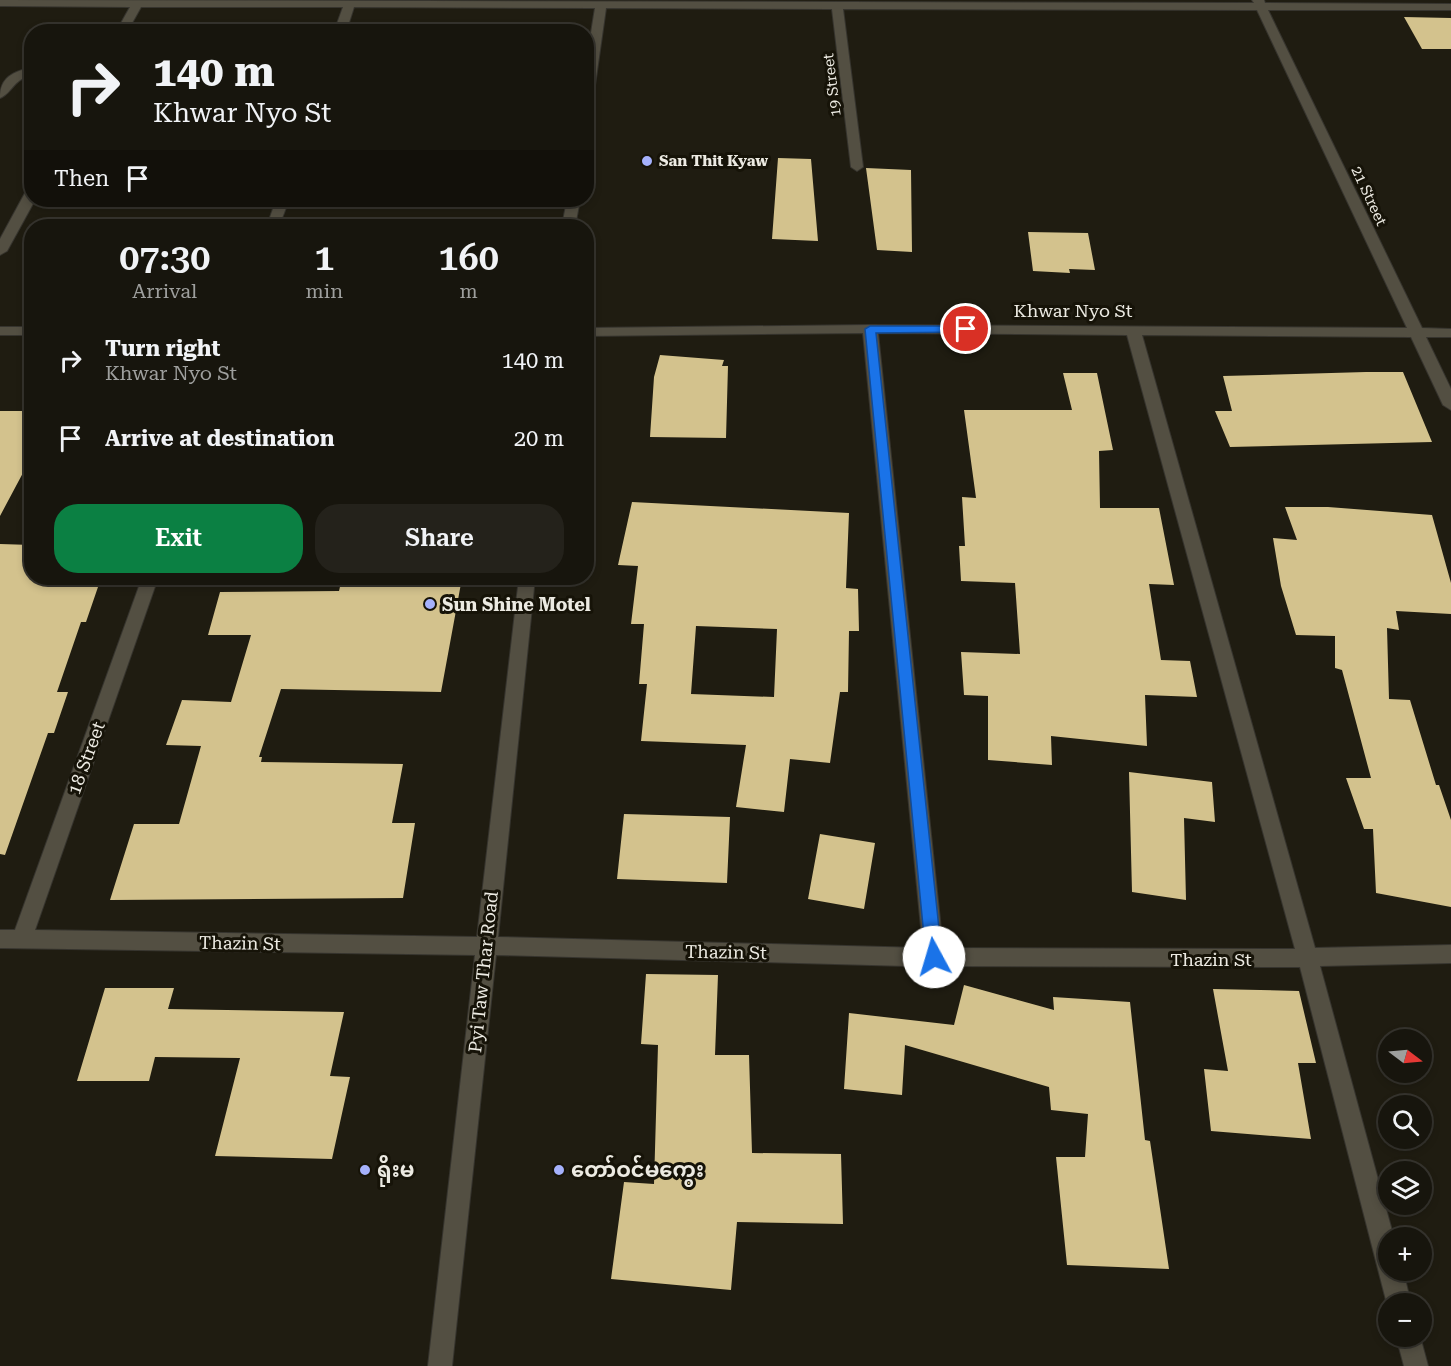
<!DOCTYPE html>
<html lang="en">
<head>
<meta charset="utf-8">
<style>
  body { margin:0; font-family:"Roboto Serif","Noto Sans Myanmar",serif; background:#24221b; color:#f1f3f6; height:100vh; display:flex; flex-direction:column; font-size:22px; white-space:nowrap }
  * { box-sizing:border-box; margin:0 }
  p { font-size:20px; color:#9e9f9d }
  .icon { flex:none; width:33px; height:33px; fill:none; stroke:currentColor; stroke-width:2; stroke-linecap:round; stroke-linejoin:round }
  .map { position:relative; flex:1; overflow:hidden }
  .panel { position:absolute; left:24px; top:219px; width:570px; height:366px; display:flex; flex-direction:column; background:#17150d; border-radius:24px; box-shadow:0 3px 9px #0003,0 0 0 2px #36342e }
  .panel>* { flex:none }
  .hud { position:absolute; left:24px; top:24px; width:570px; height:183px; border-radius:24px; box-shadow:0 3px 9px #0003,0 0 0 2px #36342e; background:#17150d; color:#f1f3f6; overflow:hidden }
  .needle { width:39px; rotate:106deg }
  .tools { position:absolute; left:1378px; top:1029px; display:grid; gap:12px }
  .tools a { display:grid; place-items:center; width:54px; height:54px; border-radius:50%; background:#17150d; box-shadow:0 3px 9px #0003,0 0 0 2px #36342e; font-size:30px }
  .pin { position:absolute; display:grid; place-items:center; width:51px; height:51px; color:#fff; margin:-26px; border:3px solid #fff; border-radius:50%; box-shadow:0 2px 6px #0007 }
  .me { position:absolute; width:66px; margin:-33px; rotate:354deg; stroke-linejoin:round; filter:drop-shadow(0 0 4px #0008) }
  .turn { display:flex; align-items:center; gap:21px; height:126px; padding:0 30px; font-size:27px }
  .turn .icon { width:78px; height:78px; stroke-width:2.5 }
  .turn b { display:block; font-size:42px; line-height:51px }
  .then { display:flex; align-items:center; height:57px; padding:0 30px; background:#0003; gap:12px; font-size:22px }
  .eta { display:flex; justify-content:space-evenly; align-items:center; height:102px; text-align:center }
  .eta b { font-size:36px; font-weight:600; line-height:42px }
  .action { display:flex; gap:12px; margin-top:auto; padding:12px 30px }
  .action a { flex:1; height:69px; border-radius:24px; background:#0b8043; color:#fff; font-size:24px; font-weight:600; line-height:69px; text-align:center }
  .action a+a { background:#24221b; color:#f1f3f6 }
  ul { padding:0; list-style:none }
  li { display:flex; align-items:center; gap:18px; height:78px; padding:0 30px }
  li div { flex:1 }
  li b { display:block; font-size:22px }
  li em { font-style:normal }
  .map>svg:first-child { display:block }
</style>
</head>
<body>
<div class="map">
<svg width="1451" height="1366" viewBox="0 0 1451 1366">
  <rect width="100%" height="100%" fill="#1f1c11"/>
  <path fill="#d3c28d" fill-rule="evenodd" d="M 1404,17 L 1451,18 L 1451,49 L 1422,49 Z
    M 778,158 L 811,159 L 818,241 L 772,239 Z
    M 866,168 L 911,170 L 912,252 L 877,250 Z
    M 1028,232 L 1088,233 L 1095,270 L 1069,269 L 1070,273 L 1033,271 Z
    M 660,355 L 724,360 L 722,366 L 728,366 L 726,438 L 650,437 L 654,377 Z
    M 1366,372 L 1403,372 L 1432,442 L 1230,447 L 1215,411 L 1232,411 L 1223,376 Z
    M 1063,373 L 1097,373 L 1113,450 L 1099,451 L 1100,508 L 1159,508 L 1174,585 L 1149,584 L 1161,660 L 1190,661 L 1197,697 L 1145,695 L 1147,746 L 1051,736 L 1052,765 L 988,760 L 988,696 L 964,695 L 961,652 L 1020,654 L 1015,583 L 961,581 L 959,546 L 965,546 L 962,497 L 976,498 L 964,410 L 1072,410 Z
    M 0,411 L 32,411 L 32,456 L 0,516 Z
    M 632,502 L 849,513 L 846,588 L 858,589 L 859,631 L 849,631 L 848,692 L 840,692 L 830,763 L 790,759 L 784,812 L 736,807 L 746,745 L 641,741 L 647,684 L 639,684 L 644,624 L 631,624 L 638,566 L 618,565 ZM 696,626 L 777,629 L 774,697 L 691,694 Z
    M 1285,507 L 1328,507 L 1432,515 L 1451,583 L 1451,614 L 1396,611 L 1399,630 L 1387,628 L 1389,699 L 1410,700 L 1436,785 L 1439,785 L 1451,820 L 1451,907 L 1376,893 L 1373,829 L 1364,829 L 1346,778 L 1371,778 L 1342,670 L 1335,668 L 1335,636 L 1296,635 L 1281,586 L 1273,538 L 1297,540 Z
    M 0,544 L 32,545 L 32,578 L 88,578 L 83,587 L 98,587 L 86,622 L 81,622 L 57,692 L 68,692 L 54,733 L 48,733 L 5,855 L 0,854 Z
    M 342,578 L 462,578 L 441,692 L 281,689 L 259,757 L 262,757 L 261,762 L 403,764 L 392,823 L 415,823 L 403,898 L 110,900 L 134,824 L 179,824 L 201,746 L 166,745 L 182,700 L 231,702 L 251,635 L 208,635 L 220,592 L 339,591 Z
    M 1129,772 L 1212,782 L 1215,822 L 1184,818 L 1186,900 L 1132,892 Z
    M 624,814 L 730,817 L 727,883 L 617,879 Z
    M 820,834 L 875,843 L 864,909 L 808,899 Z
    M 646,974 L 718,975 L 715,1055 L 749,1055 L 752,1153 L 841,1154 L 843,1224 L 737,1222 L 731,1290 L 611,1279 L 624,1182 L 654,1184 L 658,1045 L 641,1044 Z
    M 964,985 L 1054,1010 L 1053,997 L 1130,1002 L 1145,1140 L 1150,1141 L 1169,1269 L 1067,1265 L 1056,1157 L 1085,1157 L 1088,1114 L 1051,1110 L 1049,1087 L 905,1045 L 902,1095 L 844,1089 L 849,1013 L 954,1025 Z
    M 105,988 L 174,988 L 168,1009 L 344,1012 L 330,1076 L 350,1077 L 332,1159 L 215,1156 L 240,1058 L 155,1057 L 149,1081 L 77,1081 Z
    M 1213,989 L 1299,991 L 1316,1063 L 1298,1063 L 1311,1139 L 1211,1131 L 1204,1069 L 1228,1071 Z"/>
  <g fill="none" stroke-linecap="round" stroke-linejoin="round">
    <defs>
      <path id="minor" d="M 0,0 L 1254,3 L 1252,0 L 1264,0 L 1265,3 L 1451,4 L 1451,10 L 1268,10 L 1422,328 L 1451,329 L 1451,337 L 1426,337 L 1451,389 L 1451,410 L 1443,405 L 1411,337 L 1142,335 L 1315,948 L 1451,945 L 1451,963 L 1320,966 L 1394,1238 L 1389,1238 L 1389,1270 L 1403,1270 L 1411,1304 L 1389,1304 L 1389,1309 L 1387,1304 L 1300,967 L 907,966 L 496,955 L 452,1366 L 428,1366 L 475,955 L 0,948 L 0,930 L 15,930 L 142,578 L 158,578 L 35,930 L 477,937 L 519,578 L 535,578 L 498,937 L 923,948 L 863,333 L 586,336 L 586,328 L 870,325 L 1407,328 L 1257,10 L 843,9 L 863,167 L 857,171 L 851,167 L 832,9 L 606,8 L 592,106 L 586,110 L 586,64 L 595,8 L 354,7 L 346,32 L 334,32 L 343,7 L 141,7 L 127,32 L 116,32 L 130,7 L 0,6 ZM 878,333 L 1127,335 L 1295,949 L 943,948 Z
        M 32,67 L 32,74 C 12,81 12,93 0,98 C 0,77 13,72 32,67 Z
        M 32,189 L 32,200 L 35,200 L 7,251 L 0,255 L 0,239 L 25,193 Z
        M 276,200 L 289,200 L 279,226 L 267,226 Z
        M 567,200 L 580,200 L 575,226 L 562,226 Z
        M 0,327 L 32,327 L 32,335 L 0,335 Z
        M 1396,1336 L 1420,1336 L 1428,1366 L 1404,1366 Z"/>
    </defs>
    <use href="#minor" stroke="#36342e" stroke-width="2"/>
    <use href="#minor" fill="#534f42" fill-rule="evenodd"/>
  </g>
  <path fill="#1a73e8" stroke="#114b97" stroke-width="1.5" d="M 966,326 L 969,327 L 969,332 L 876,333 L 942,957 L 940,962 L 929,962 L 926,957 L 865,329 L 870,326 Z"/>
  <g fill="#a5b1fc" stroke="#161308" stroke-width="2">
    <circle cx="647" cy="161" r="6"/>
    <circle cx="430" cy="604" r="6"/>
    <circle cx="365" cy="1170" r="6"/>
    <circle cx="559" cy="1170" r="6"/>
  </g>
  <g text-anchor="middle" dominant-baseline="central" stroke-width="6" stroke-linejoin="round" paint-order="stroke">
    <g font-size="15" fill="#eceae2" stroke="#161308">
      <text transform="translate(832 85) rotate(-97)">19 Street</text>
      <text transform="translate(1369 196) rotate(65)">21 Street</text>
    </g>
    <g font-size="15" font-weight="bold" fill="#eceae2" stroke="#161308" text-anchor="start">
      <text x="659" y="161">San Thit Kyaw</text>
    </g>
    <g font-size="18" fill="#eceae2" stroke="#161308">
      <text x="1073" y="310">Khwar Nyo St</text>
      <text transform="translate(86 758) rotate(-70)">18 Street</text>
      <text transform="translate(240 943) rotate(1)">Thazin St</text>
      <text transform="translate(726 952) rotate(1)">Thazin St</text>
      <text x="1211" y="959">Thazin St</text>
      <text transform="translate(483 972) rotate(-84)">Pyi Taw Thar Road</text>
    </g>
    <g font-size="18" font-weight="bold" fill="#eceae2" stroke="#161308" text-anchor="start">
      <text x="442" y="604">Sun Shine Motel</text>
    </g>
    <g font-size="21" font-weight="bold" fill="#eceae2" stroke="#161308" text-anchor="start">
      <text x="377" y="1170">ရိုးမ</text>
      <text x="571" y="1170">တော်ဝင်မကွေး</text>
    </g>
  </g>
</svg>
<div class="tools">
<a><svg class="needle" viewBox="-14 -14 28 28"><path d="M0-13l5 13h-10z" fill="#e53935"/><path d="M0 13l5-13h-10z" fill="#9e9f9d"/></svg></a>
<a><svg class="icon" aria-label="search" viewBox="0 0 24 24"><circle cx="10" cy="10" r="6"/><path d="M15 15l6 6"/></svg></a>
<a><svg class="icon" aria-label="layers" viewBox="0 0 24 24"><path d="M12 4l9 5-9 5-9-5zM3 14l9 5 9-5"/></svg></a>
<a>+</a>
<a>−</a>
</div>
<div class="pin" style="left:966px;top:329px;background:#d93025"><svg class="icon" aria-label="arrive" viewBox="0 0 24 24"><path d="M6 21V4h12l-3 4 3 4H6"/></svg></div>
<svg class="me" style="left:934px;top:957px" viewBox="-20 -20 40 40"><circle r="19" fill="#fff"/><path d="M0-13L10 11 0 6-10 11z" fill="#1a73e8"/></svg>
<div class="hud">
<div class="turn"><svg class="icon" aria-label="right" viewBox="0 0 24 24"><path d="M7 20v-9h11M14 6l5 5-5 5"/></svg><div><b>140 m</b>Khwar Nyo St</div></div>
<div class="then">Then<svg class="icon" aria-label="arrive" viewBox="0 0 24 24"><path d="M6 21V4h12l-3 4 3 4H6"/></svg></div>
</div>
<section class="panel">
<div class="eta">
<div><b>07:30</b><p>Arrival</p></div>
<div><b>1</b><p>min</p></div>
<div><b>160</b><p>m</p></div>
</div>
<ul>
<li><svg class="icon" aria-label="right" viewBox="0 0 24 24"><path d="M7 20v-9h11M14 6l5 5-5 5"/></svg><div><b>Turn right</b><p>Khwar Nyo St</p></div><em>140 m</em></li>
<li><svg class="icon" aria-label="arrive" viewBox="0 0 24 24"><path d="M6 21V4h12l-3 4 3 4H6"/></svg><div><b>Arrive at destination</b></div><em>20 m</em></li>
</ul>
<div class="action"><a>Exit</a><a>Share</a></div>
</section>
</div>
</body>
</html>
